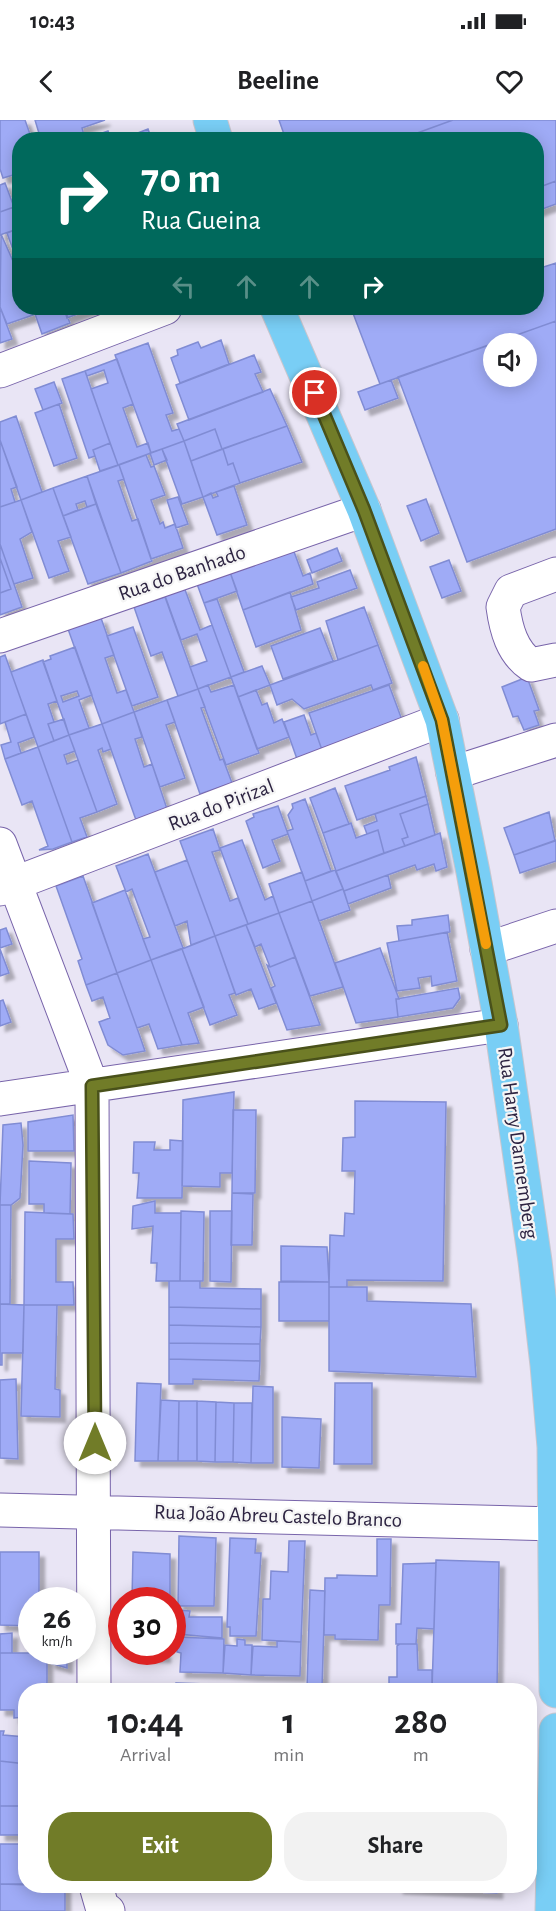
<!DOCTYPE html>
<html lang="en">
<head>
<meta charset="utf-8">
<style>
  body { margin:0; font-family:"Alegreya Sans",sans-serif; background:#f2f2f2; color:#202124; height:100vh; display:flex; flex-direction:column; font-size:22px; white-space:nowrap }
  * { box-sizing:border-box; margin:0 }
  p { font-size:20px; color:#757577 }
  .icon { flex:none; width:33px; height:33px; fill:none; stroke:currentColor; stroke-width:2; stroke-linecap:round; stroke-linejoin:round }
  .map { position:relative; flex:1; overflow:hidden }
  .sheet { position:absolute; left:18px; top:1563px; width:519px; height:210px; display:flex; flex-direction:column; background:#fff; border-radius:24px; box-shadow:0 3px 15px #0003 }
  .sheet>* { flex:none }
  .guide { position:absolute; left:12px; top:12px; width:532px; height:183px; border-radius:24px; box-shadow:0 3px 15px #0003; background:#00695c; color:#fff; overflow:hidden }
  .controls { position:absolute; left:483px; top:213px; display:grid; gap:12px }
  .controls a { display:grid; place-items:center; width:54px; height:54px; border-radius:50%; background:#fff; box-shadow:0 3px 15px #0003; font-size:30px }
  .speed { position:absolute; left:18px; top:1467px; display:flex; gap:12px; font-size:30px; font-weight:700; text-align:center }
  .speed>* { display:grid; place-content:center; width:78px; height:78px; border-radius:50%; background:#fff; box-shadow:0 3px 15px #0003; line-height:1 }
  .speed small { font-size:15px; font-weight:400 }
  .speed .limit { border:9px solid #d22; background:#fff; color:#111 }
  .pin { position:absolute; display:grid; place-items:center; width:51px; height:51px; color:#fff; margin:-26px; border:3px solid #fff; border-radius:50%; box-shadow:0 2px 6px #0007 }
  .me { position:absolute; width:66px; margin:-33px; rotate:0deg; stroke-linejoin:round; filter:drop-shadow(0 0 4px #0008) }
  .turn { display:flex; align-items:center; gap:21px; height:126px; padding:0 30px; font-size:27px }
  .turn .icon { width:78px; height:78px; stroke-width:2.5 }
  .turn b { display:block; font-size:42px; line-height:51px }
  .lanes { display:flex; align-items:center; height:57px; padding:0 30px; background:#0003; justify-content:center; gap:30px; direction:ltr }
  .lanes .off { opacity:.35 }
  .eta { display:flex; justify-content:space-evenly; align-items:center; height:102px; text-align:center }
  .eta b { font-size:36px; font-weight:700; line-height:42px }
  .button { display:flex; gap:12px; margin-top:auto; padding:12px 30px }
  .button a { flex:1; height:69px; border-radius:24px; background:#717c28; color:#fff; font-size:24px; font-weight:700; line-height:69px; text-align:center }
  .button a+a { background:#f2f2f2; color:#202124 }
  .status { display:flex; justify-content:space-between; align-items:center; height:42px; padding:0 30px; background:#fff; direction:ltr }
  .status svg { height:16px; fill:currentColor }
  header { display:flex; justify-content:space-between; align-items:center; height:78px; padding:0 30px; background:#fff; font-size:27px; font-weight:700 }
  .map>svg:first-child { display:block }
</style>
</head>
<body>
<div class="status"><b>10:43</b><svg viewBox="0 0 49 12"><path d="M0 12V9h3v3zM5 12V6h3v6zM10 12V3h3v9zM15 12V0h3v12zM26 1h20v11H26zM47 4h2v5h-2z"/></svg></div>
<header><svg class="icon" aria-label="back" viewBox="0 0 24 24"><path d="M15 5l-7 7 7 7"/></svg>Beeline<svg class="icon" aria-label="heart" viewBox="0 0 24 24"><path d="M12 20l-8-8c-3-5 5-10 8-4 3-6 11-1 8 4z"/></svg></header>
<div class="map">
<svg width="556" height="1791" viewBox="0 0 556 1791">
  <defs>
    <filter id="shadow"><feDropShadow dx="5.5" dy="5.5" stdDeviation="1.5" flood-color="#0004"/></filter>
  </defs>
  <rect width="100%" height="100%" fill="#e9e5f5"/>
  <path fill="#9fabf6" stroke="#808cd4" stroke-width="1.5" fill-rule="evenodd" filter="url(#shadow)" d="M 0,0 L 25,0 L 32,20 L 20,20 L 20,53 L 3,58 L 0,49 Z
    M 35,0 L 105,0 L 82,8 L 85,19 L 108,11 L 111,20 L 41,20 Z
    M 279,0 L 453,0 L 398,20 L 286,20 Z
    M 453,0 L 556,0 L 556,61 L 537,68 L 537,20 L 398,20 Z
    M 148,9 L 152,20 L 118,20 L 130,16 Z
    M 556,61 L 556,84 L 537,91 L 537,68 Z
    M 5,63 L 14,87 L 0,92 L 0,65 Z
    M 14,87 L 20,108 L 0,115 L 0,92 Z
    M 20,108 L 20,149 L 7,113 Z
    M 1,114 L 20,157 L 20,188 L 30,188 L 33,195 L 7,204 L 0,187 Z
    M 556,143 L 556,201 L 380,264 L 351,188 L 537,188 L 537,149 Z
    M 0,187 L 12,219 L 0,223 Z
    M 33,188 L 64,188 L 70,203 L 42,214 Z
    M 64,188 L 93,188 L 67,198 Z
    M 556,201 L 556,409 L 467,442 L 398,257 ZM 494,224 L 526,224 L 526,256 L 494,256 Z
    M 221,220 L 229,244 L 180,263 L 171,238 L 178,235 L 177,230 L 198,222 L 201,228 Z
    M 148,223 L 173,293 L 166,295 L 172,311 L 179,309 L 184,321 L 151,333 L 115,235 Z
    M 254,235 L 261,252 L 255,254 L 263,272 L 189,300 L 176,265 Z
    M 117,239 L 133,284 L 123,288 L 137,327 L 148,323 L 151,333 L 118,345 L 91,269 L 108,263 L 104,250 L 87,256 L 85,251 Z
    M 85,251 L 110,323 L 93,330 L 95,336 L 89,338 L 62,259 Z
    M 391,260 L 398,278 L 365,290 L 358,272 Z
    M 54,262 L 62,283 L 43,290 L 35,269 Z
    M 270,269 L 287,306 L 222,329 L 215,309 L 184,321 L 177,304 Z
    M 59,284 L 77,338 L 54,346 L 35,293 Z
    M 16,296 L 42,372 L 21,380 L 0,320 L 0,302 Z
    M 287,306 L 302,342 L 240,363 L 233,343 L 228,345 L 223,329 Z
    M 215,309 L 222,329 L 191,341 L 184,321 Z
    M 0,320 L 17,367 L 11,369 L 15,382 L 0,387 Z
    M 184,321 L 203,377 L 182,384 L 162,329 Z
    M 110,323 L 118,345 L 100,351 L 93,330 Z
    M 162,329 L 167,340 L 154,345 L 150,333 Z
    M 223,329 L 228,345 L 233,343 L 240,363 L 203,377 L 191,341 Z
    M 146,335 L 151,347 L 154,346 L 165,375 L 151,380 L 160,404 L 163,402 L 165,408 L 175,404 L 183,428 L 151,439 L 119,345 Z
    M 119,345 L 124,359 L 118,361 L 132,401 L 138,399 L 152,441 L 121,453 L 87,356 Z
    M 87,356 L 96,384 L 87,387 L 85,381 L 76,384 L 78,390 L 63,396 L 53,368 Z
    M 234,366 L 247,405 L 217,415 L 203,377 L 211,373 L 213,378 L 218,376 L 216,372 Z
    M 53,368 L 71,417 L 58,421 L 69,451 L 49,458 L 21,380 Z
    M 178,377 L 188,404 L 176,408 L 167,380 Z
    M 426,379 L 439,413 L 421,421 L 407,386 Z
    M 21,380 L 32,412 L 20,419 L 33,458 L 14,464 L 0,424 L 0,387 Z
    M 96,384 L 121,453 L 88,464 L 63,396 Z
    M 0,424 L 22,487 L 0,495 L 0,473 L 11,469 L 0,438 Z
    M 337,428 L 342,441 L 312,453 L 307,440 Z
    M 293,429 L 303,456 L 310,453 L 313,464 L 243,490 L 230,452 Z
    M 0,438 L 11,469 L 0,473 Z
    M 449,440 L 461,471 L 442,478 L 430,447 Z
    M 350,450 L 357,468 L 296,490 L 291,477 L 319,468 L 317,462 Z
    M 230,452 L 237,471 L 204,483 L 197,464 Z
    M 184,467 L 200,510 L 212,505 L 231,557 L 198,569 L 190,547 L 207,541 L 197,514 L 181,520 L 164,473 Z
    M 290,472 L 301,510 L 256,527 L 243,490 Z
    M 165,477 L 198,569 L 178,576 L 162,532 L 151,536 L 134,487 Z
    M 217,479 L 244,552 L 231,557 L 204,483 Z
    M 364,487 L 378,525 L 338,540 L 326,501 Z
    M 101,498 L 114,535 L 105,538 L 117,573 L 126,570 L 134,592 L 102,604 L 68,509 Z
    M 133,507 L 158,577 L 132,586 L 107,516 Z
    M 320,508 L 333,541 L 283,559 L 271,526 Z
    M 378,525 L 392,563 L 373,570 L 371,565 L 304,589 L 292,579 L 277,585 L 270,565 Z
    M 75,527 L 92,575 L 79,580 L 89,608 L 69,615 L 43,542 L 51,539 L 50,536 ZM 77,571 L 79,576 L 63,582 L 61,576 Z
    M 5,535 L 26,594 L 0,604 L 0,537 Z
    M 43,540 L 57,581 L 48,584 L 54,602 L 48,604 L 54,621 L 38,627 L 11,552 Z
    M 262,546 L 270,565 L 238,577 L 231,557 Z
    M 527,557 L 539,590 L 534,591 L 539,605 L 524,610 L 518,596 L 513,597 L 502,567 Z
    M 208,565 L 211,572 L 234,565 L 259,633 L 226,645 L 198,569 Z
    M 389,565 L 402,600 L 322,630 L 309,593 Z
    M 198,569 L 205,587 L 201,588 L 220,640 L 223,639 L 232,663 L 200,674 L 167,580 Z
    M 256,570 L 262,585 L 267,583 L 274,603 L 282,599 L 289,617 L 257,629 L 238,577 Z
    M 167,580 L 175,602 L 166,605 L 185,658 L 160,667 L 134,592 Z
    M 134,592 L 142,617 L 135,619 L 144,647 L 152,644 L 167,689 L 136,700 L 102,604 Z
    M 26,594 L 34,617 L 18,623 L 21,633 L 5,639 L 1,625 L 11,622 L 5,602 Z
    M 304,595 L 311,615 L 316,613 L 322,630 L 297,639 L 284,602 Z
    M 64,599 L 69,615 L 54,621 L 48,604 Z
    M 102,604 L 111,629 L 103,632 L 102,628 L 98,630 L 117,684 L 97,692 L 69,615 Z
    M 69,615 L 75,631 L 64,635 L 67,644 L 78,640 L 97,692 L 80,698 L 87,717 L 72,722 L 38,627 Z
    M 38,627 L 72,722 L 53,729 L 39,730 L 48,726 L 32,681 L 22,685 L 5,639 Z
    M 416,637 L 426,676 L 357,700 L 345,666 L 390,650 L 389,647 Z
    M 335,668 L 349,704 L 323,713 L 310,678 Z
    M 426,676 L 428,684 L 400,694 L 408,717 L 402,719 L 405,726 L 384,733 L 378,710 L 367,714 L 364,706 L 377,701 L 375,694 Z
    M 305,679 L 331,751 L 305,761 L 287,711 L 293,709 L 288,695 L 293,688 L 292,684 Z
    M 428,684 L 435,715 L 405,726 L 402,719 L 408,717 L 400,694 Z
    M 278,686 L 288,714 L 272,720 L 280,741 L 263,748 L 246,701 L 254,697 L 253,694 Z
    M 549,692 L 555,721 L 514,735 L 504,708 Z
    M 351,703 L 356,718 L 378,710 L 384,733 L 336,751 L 323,713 Z
    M 213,709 L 220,730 L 212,732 L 230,781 L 238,778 L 248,804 L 215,816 L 180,721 Z
    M 440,713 L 447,747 L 436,751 L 434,744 L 417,750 L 415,745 L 344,771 L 336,751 Z
    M 242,720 L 265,780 L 273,776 L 279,793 L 248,804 L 220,728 Z
    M 556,720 L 556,741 L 520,753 L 514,735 Z
    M 148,734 L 183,828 L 151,840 L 143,819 L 150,817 L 132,769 L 126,772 L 116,746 Z
    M 187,740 L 215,816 L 191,825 L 187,801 L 175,806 L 155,752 Z
    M 335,750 L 343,769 L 312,781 L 305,761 Z
    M 302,752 L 312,781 L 279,793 L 269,764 Z
    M 388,755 L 391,768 L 348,784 L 344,771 Z
    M 83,756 L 117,853 L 86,865 L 78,841 L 82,839 L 56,766 Z
    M 343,769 L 350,790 L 319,801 L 312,781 Z
    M 125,770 L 151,840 L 117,853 L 92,783 Z
    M 312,781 L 343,867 L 310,876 L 279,793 Z
    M 279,793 L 295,837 L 270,847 L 261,824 L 255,827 L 246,805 Z
    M 448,795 L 450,812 L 399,821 L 397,806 L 412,805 L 412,800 Z
    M 246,805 L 276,883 L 259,889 L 251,869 L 236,875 L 215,816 Z
    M 6,808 L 12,824 L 0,828 L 0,810 Z
    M 447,812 L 457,861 L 432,866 L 431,856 L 418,858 L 420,868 L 397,871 L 387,823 Z
    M 215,816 L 235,873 L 229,875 L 237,895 L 210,905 L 182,829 Z
    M 380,828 L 399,879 L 396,879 L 398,897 L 356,903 L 335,843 Z
    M 0,829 L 9,853 L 0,856 Z
    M 182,829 L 204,887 L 188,893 L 199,923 L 182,925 L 151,840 Z
    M 295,837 L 320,905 L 287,910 L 271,868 L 275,866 L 267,845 L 270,847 Z
    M 151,840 L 182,925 L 158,929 L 149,904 L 137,908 L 117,853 Z
    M 117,853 L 137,908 L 145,931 L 123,935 L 108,925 L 99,902 L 110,898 L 103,877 L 92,881 L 86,865 Z
    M 458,868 L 460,878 L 453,888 L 398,897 L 396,879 Z
    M 3,880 L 11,902 L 0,906 L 0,881 Z
    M 234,972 L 232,1053 L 220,1053 L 220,1067 L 182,1066 L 183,980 Z
    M 355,981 L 446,982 L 443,1161 L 347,1160 L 347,1167 L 329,1167 L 330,1115 L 344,1116 L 345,1093 L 354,1094 L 355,1051 L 342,1051 L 343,1018 L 355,1017 Z
    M 233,990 L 256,990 L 255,1073 L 232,1073 Z
    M 73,995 L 74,1031 L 28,1031 L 28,1002 Z
    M 21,1003 L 23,1025 L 20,1078 L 11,1085 L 0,1085 L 3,1005 Z
    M 170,1020 L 183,1021 L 182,1078 L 137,1078 L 139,1053 L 133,1053 L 134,1022 L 155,1022 L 154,1030 L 170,1030 Z
    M 29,1041 L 71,1043 L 70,1094 L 44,1093 L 44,1084 L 29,1084 Z
    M 232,1073 L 253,1074 L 252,1125 L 231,1125 Z
    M 155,1081 L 155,1093 L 181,1093 L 180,1161 L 156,1161 L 157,1143 L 151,1143 L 153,1106 L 132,1109 L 133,1086 Z
    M 0,1085 L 11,1085 L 10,1184 L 0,1184 Z
    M 181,1091 L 204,1092 L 203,1161 L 180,1161 Z
    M 210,1091 L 232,1091 L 231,1162 L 210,1161 Z
    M 25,1092 L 73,1094 L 74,1119 L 56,1119 L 56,1162 L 73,1162 L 74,1185 L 24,1185 Z
    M 281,1126 L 327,1127 L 329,1162 L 281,1161 Z
    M 169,1161 L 200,1161 L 200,1168 L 261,1169 L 261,1189 L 169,1187 Z
    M 279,1162 L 329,1162 L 329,1201 L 279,1201 Z
    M 329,1167 L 367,1167 L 367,1181 L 471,1184 L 476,1257 L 329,1251 Z
    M 0,1184 L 24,1185 L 23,1233 L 2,1233 L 2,1245 L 0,1245 Z
    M 24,1185 L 57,1185 L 55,1269 L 60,1270 L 60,1297 L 21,1296 Z
    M 169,1187 L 261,1189 L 261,1207 L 169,1205 Z
    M 169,1205 L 261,1207 L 260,1224 L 169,1223 Z
    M 169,1223 L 260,1224 L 260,1241 L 169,1239 Z
    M 169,1239 L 260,1241 L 259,1261 L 193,1259 L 193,1264 L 169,1264 Z
    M 16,1259 L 18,1339 L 0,1338 L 0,1260 Z
    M 137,1263 L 161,1264 L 158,1341 L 135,1341 Z
    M 335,1263 L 372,1263 L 372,1344 L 334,1344 Z
    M 253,1266 L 273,1267 L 273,1343 L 251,1343 Z
    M 161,1280 L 179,1281 L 178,1341 L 158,1341 Z
    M 179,1281 L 197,1281 L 197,1341 L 178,1341 Z
    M 197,1281 L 216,1282 L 215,1342 L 197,1341 Z
    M 216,1282 L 234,1283 L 233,1342 L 215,1342 Z
    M 234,1283 L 252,1283 L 251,1343 L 233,1342 Z
    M 282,1297 L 321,1299 L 319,1348 L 282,1347 Z
    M 179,1416 L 216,1418 L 214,1486 L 178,1486 Z
    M 230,1418 L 256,1419 L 255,1433 L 261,1433 L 256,1516 L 230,1516 L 230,1507 L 227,1507 Z
    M 377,1419 L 391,1419 L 390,1485 L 379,1485 L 378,1520 L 335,1519 L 335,1515 L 324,1515 L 325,1458 L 337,1458 L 337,1455 L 377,1456 Z
    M 289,1421 L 305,1421 L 301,1522 L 262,1520 L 263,1479 L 270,1479 L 271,1451 L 288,1452 Z
    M 0,1432 L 39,1432 L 39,1480 L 64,1480 L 32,1480 L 32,1506 L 0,1505 Z
    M 133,1432 L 170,1434 L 170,1480 L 132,1480 Z
    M 436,1440 L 499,1442 L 497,1570 L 432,1570 Z
    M 436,1443 L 434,1509 L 417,1508 L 416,1524 L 396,1524 L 396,1504 L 401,1504 L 403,1444 Z
    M 310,1470 L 325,1471 L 322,1568 L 307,1568 Z
    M 172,1487 L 178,1487 L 177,1517 L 172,1517 Z
    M 178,1490 L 190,1491 L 189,1497 L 222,1497 L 222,1518 L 177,1514 Z
    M 12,1513 L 12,1533 L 0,1533 L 0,1514 Z
    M 177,1517 L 224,1519 L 223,1553 L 180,1552 L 181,1533 L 177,1532 Z
    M 237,1519 L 245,1520 L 245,1525 L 252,1525 L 251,1555 L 223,1553 L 225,1525 L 237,1526 Z
    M 277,1521 L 301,1522 L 300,1556 L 251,1555 L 253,1526 L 277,1527 Z
    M 400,1524 L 417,1524 L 418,1550 L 432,1550 L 432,1570 L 389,1570 L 389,1557 L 397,1557 L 397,1526 Z
    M 67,1532 L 67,1548 L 50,1543 L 51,1533 Z
    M 135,1532 L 165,1532 L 165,1537 L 135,1536 Z
    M 0,1533 L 47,1533 L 47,1565 L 52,1564 L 52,1570 L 26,1570 L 26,1597 L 14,1598 L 14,1590 L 0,1590 Z
    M 176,1563 L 242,1565 L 242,1570 L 176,1570 Z
    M 0,1611 L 4,1611 L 3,1615 L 26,1617 L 26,1644 L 0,1641 Z
    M 0,1641 L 26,1644 L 26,1686 L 0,1686 Z
    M 0,1686 L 26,1686 L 26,1715 L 0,1715 Z
    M 0,1724 L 26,1724 L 26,1764 L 0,1764 Z
    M 0,1764 L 65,1766 L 65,1791 L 0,1791 Z
    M 398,1766 L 497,1766 L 497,1773 L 398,1768 Z"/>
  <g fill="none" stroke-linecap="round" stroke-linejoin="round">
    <defs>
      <path id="minor" d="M 0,251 L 165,188
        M 556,454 L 511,471 L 503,487 C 506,509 512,532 531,545 L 556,540
        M 0,516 L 364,390
        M 453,653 L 556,620
        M 0,724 L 92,966 L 94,1570
        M 0,769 L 442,600
        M 487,829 L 556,806
        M 0,979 L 501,905
        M 0,1390 L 555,1404
        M 96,1766 L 103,1790 L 108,1791"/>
      <path id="major" d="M 210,0 L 216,20
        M 277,188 L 364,390 L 442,600 L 473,752 L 501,905 L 535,1141 L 547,1245 L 554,1327 L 556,1571
        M 552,1791 L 556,1610"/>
    </defs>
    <use href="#minor" stroke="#7864aa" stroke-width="35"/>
    <use href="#major" stroke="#c8c6ce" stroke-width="35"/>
    <use href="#minor" stroke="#fff" stroke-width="33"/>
    <use href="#major" stroke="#79cef5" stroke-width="33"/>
  </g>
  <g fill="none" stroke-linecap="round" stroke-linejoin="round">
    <defs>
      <path id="route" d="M 95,1323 L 92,966 L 501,905 L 442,600 L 364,390 L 315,273"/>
    </defs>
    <use href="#route" stroke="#49511a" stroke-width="15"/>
    <use href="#route" stroke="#717c28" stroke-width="10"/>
    <path stroke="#f59e0b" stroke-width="10" d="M 423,546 L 442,600 L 486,824"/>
  </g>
  <g text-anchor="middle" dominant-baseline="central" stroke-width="4.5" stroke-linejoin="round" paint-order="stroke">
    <g font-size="21" fill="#2d2442" stroke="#f5f5f5">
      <text transform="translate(182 453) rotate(-19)">Rua do Banhado</text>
      <text transform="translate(221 685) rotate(-21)">Rua do Pirizal</text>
      <text transform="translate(518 1023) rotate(82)">Rua Harry Dannemberg</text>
      <text transform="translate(278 1396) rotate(2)">Rua João Abreu Castelo Branco</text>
    </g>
  </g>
</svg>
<div class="controls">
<a><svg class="icon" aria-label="sound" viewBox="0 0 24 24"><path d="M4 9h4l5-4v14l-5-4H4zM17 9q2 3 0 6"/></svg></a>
</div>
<div class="speed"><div>26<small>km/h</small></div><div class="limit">30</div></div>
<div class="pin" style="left:315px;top:273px;background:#d93025"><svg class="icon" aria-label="arrive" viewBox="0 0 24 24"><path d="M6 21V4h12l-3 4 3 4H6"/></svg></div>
<svg class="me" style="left:95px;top:1323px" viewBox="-20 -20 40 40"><circle r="19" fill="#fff"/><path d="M0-13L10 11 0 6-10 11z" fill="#717c28"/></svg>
<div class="guide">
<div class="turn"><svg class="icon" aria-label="right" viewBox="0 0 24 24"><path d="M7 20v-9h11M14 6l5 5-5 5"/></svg><div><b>70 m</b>Rua Gueina</div></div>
<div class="lanes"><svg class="icon off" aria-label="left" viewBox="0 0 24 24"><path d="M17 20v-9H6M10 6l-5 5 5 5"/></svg><svg class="icon off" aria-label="ahead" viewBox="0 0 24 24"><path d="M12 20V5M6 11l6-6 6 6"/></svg><svg class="icon off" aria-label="ahead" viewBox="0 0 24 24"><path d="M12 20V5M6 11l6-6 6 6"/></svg><svg class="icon" aria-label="right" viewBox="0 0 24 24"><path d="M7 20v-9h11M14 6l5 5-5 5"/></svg></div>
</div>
<section class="sheet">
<div class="eta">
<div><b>10:44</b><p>Arrival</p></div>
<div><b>1</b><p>min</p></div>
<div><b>280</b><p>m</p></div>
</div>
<div class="button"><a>Exit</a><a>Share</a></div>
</section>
</div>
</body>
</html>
